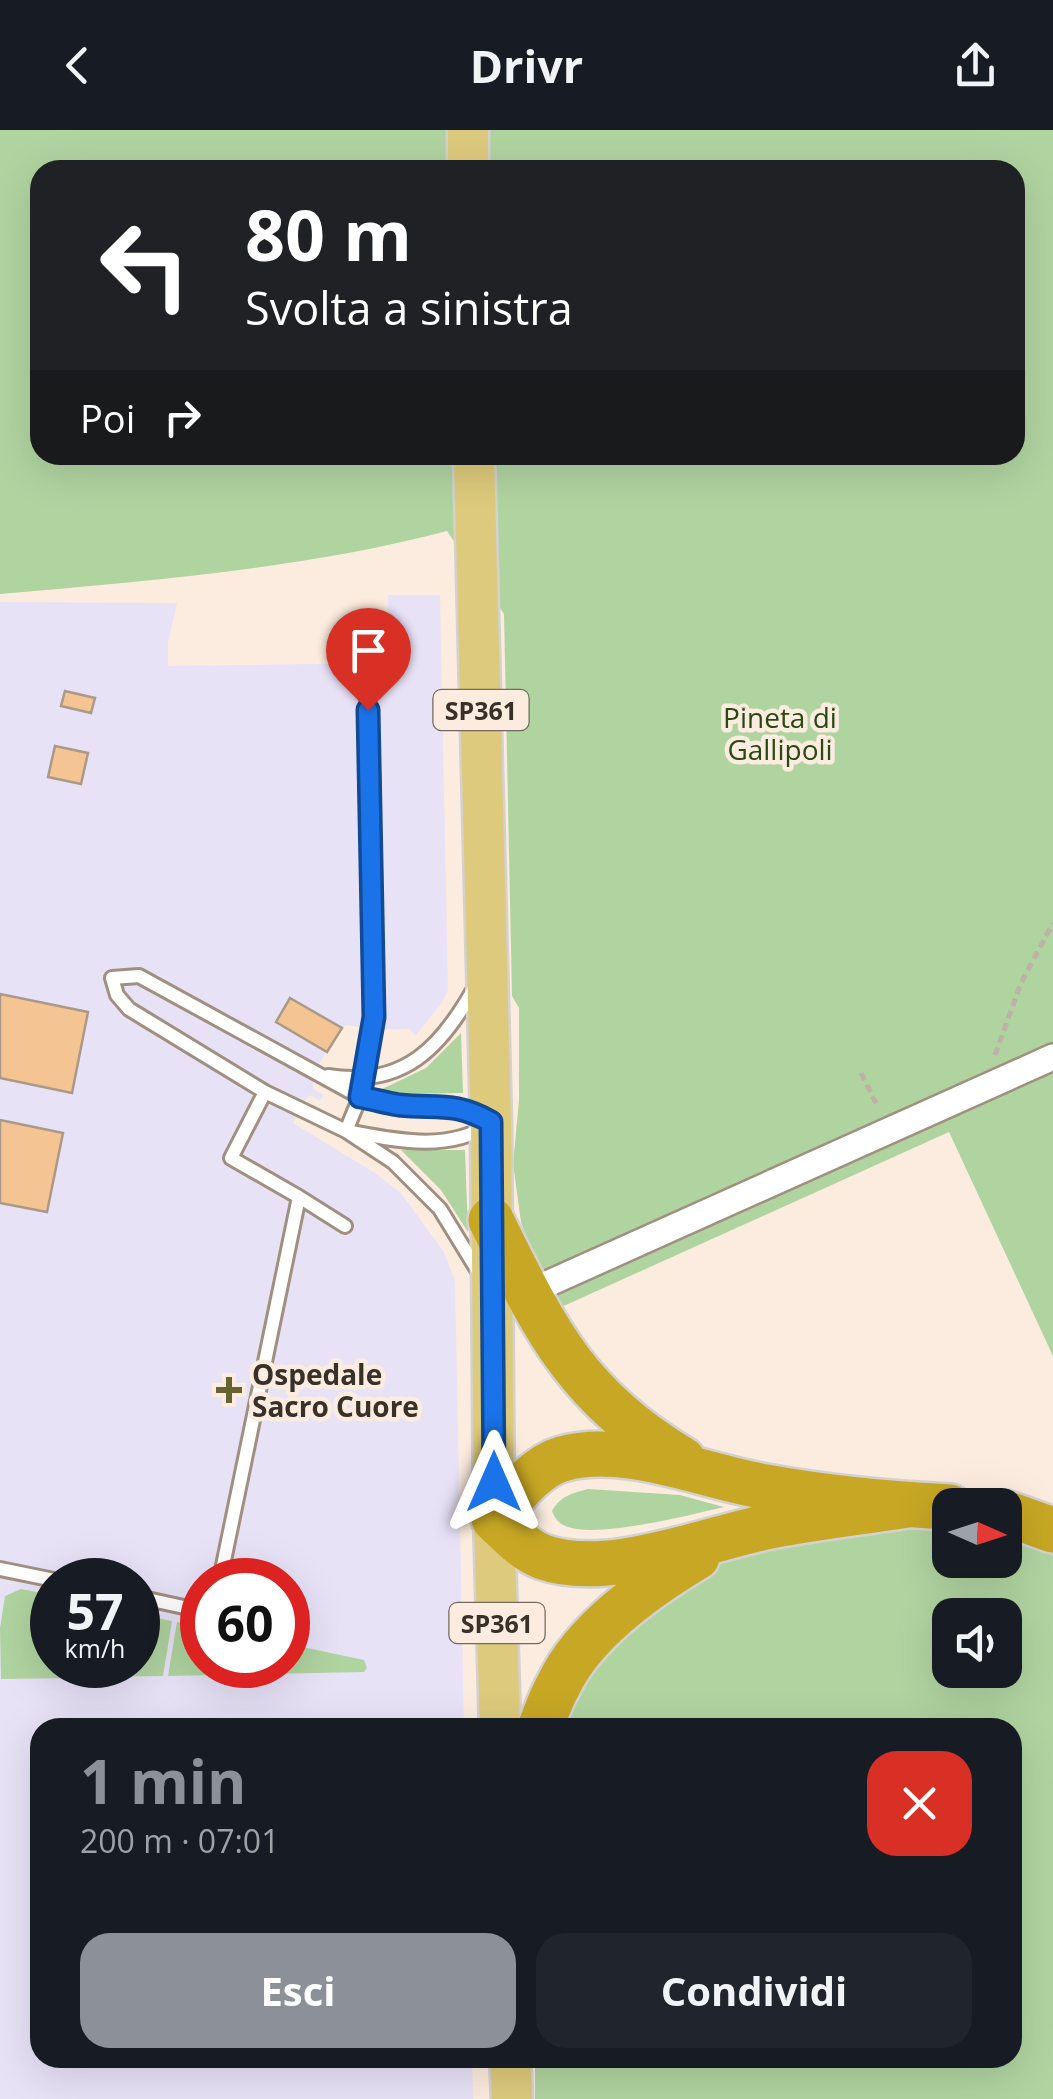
<!DOCTYPE html>
<html lang="it">
<head>
<meta charset="utf-8">
<style>
  body { margin:0; font-family:"Open Sans",sans-serif; background:#20242c; color:#f1f3f6; height:100vh; display:flex; flex-direction:column; font-size:38px; white-space:nowrap }
  * { box-sizing:border-box; margin:0 }
  p { font-size:32px; color:#9ea1a6 }
  .icon { flex:none; width:55px; height:55px; fill:none; stroke:currentColor; stroke-width:2; stroke-linecap:round; stroke-linejoin:round }
  .map { position:relative; flex:1; overflow:hidden }
  .drawer { position:absolute; left:30px; top:1588px; width:992px; height:350px; display:flex; flex-direction:column; background:#171b24; border-radius:30px; box-shadow:0 10px 40px #0002 }
  .drawer>* { flex:none }
  .banner { position:absolute; left:30px; top:30px; width:995px; height:305px; border-radius:30px; box-shadow:0 10px 40px #0002; background:#202124; color:#fff; overflow:hidden }
  .needle { width:65px; rotate:93deg }
  .fabs { position:absolute; left:932px; top:1358px; display:grid; gap:20px }
  .fabs a { display:grid; place-items:center; width:90px; height:90px; border-radius:20px; background:#171b24; box-shadow:0 10px 40px #0002; font-size:50px }
  .speed { position:absolute; left:30px; top:1428px; display:flex; gap:20px; font-size:50px; font-weight:700; text-align:center }
  .speed>* { display:grid; place-content:center; width:130px; height:130px; border-radius:50%; background:#171b24; box-shadow:0 10px 40px #0002; line-height:1 }
  .speed small { font-size:25px; font-weight:400 }
  .speed .limit { border:15px solid #d22; background:#fff; color:#111 }
  .pin { position:absolute; display:grid; place-items:center; width:85px; height:85px; color:#fff; margin:-102px -42px; border-radius:50% 50% 50% 0; rotate:-45deg; box-shadow:0 0 10px #0007 }
  .pin .icon { rotate:45deg }
  .me { position:absolute; width:110px; margin:-55px; rotate:0deg; stroke-linejoin:round; filter:drop-shadow(0 0 8px #0008) }
  .turn { display:flex; align-items:center; gap:35px; height:210px; padding:0 50px; font-size:45px }
  .turn .icon { width:130px; height:130px; stroke-width:2.5 }
  .turn b { display:block; font-size:70px; line-height:85px }
  .then { display:flex; align-items:center; height:95px; padding:0 50px; background:#0003; gap:20px; font-size:38px }
  .round { display:grid; place-items:center; flex:none; width:105px; height:105px; border-radius:30px; background:#20242c }
  .headline { display:flex; align-items:center; justify-content:space-between; height:170px; padding:0 50px }
  h1 { font-size:60px; font-weight:700; line-height:75px; color:#8c9099 }
  .button { display:flex; gap:20px; margin-top:auto; padding:20px 50px }
  .button a { flex:1; height:115px; border-radius:30px; background:#8c9099; color:#fff; font-size:40px; font-weight:700; line-height:115px; text-align:center }
  .button a+a { background:#20242c; color:#f1f3f6 }
  header { display:flex; justify-content:space-between; align-items:center; height:130px; padding:0 50px; background:#171b24; font-size:45px; font-weight:700 }
  .map>svg:first-child { display:block }
</style>
</head>
<body>
<header><svg class="icon" aria-label="back" viewBox="0 0 24 24"><path d="M15 5l-7 7 7 7"/></svg>Drivr<svg class="icon" aria-label="share" viewBox="0 0 24 24"><path d="M12 15V3M7 8l5-5 5 5M5 13v7h14v-7"/></svg></header>
<div class="map">
<svg width="1053" height="1969" viewBox="0 0 1053 1969">
  <rect width="100%" height="100%" fill="#fcecdf"/>
  <path fill="#e8e2f7" fill-rule="evenodd" d="M 388,465 L 440,465 L 448,860 L 442,873 L 415,906 L 410,899 L 373,900 L 347,895 L 342,898 L 313,943 L 313,959 L 324,965 L 320,971 L 309,965 L 293,993 L 375,1043 L 401,1063 L 444,1122 L 455,1151 L 464,1597 L 40,1598 L 40,1928 L 472,1928 L 473,1969 L 0,1969 L 0,472 L 177,473 L 168,513 L 168,536 L 389,533 ZM 52,1450 L 138,1450 L 138,1535 L 52,1535 ZM 202,1450 L 288,1450 L 288,1535 L 202,1535 Z"/>
  <path fill="#b0d4a0" fill-rule="evenodd" d="M 0,0 L 1053,0 L 1053,1226 L 949,1002 L 557,1179 L 530,1120 L 521,1092 L 513,1034 L 519,970 L 519,878 L 512,866 L 504,484 L 447,401 C 302,439 149,451 0,464 ZM 40,40 L 1015,40 L 1015,325 L 40,325 Z
    M 461,903 L 463,963 L 409,964 L 380,960 L 426,938 Z
    M 401,1020 L 465,1020 L 468,1102 L 441,1060 Z
    M 588,1359 L 680,1365 L 724,1377 C 690,1385 599,1408 568,1397 C 559,1394 556,1390 552,1381 C 560,1366 573,1363 588,1359 Z
    M 917,1394 L 950,1399 L 950,1430 L 1005,1430 L 1005,1409 L 1053,1425 L 1053,1969 L 535,1969 L 535,1928 L 1012,1928 L 1012,1598 L 555,1597 L 597,1528 L 679,1454 L 733,1424 ZM 950,1485 L 1005,1485 L 1005,1540 L 950,1540 Z
    M 21,1459 L 52,1465 L 52,1535 L 82,1535 L 79,1548 L 1,1549 L 0,1498 L 5,1466 Z
    M 138,1484 L 172,1491 L 163,1546 L 84,1547 L 86,1535 L 138,1535 Z
    M 177,1492 L 202,1497 L 202,1535 L 288,1535 L 288,1514 L 364,1530 L 367,1538 L 364,1542 L 168,1546 Z"/>
  <path fill="#f4c593" stroke="#aa9989" stroke-width="2.5" d="M 65,561 L 95,568 L 91,583 L 61,576 Z
    M 55,616 L 88,623 L 81,654 L 48,647 Z
    M 0,864 L 88,882 L 72,963 L 0,948 Z
    M 290,868 L 342,898 L 327,922 L 276,892 Z
    M 0,990 L 63,1003 L 47,1082 L 0,1073 Z"/>
  <g fill="none" stroke-linecap="round" stroke-linejoin="round">
    <defs>
      <path id="lane" d="M 328,946 C 404,958 442,917 476,855
        M 346,1001 C 394,1010 449,1023 491,993 C 457,972 436,979 399,975 C 386,973 373,969 360,967 L 139,846 L 112,848 L 117,865 L 129,879 L 265,962 L 346,1001 L 393,1032 L 440,1079 L 481,1146
        M 346,1001 L 360,967 L 374,887 L 367,549
        M 299,1067 L 345,1096
        M 0,1439 L 54,1450
        M 220,1450 L 299,1067 L 231,1028 L 265,962
        M 138,1467 L 202,1481"/>
      <path id="street" d="M 527,1163 L 1053,927"/>
      <path id="primary" d="M 468,0 L 468,40
        M 474,325 L 491,993 L 494,1389 L 500,1598
        M 510,1928 L 512,1969"/>
      <path id="highway" d="M 491,1090 C 545,1199 574,1264 683,1330
        M 908,1375 C 862,1382 816,1387 771,1396 C 705,1409 608,1450 543,1427 C 524,1420 509,1403 494,1389 C 512,1368 534,1337 562,1329 C 625,1311 705,1347 766,1357 C 826,1368 889,1374 950,1377
        M 1005,1383 L 1053,1400
        M 540,1598 C 546,1583 551,1568 559,1554 C 585,1500 647,1457 697,1427"/>
    </defs>
    <use href="#lane" stroke="#a18f80" stroke-width="18"/>
    <use href="#street" stroke="#a18f80" stroke-width="30"/>
    <use href="#primary" stroke="#d3d2d0" stroke-width="45"/>
    <use href="#highway" stroke="#d3d2d0" stroke-width="50"/>
    <path stroke="#beb1a6" stroke-width="5" stroke-dasharray="8 5" stroke-linecap="butt" d="M 995,925 L 1021,853 L 1053,793
      M 861,943 L 877,975"/>
    <use href="#lane" stroke="#fff" stroke-width="12"/>
    <use href="#street" stroke="#fff" stroke-width="25"/>
    <use href="#primary" stroke="#ddca7c" stroke-width="40"/>
    <use href="#highway" stroke="#c7a724" stroke-width="45"/>
  </g>
  <g fill="none" stroke-linecap="round" stroke-linejoin="round">
    <defs>
      <path id="route" d="M 368,580 L 374,887 L 360,967 C 373,969 386,973 399,975 C 437,979 454,971 491,992 L 494,1352"/>
    </defs>
    <use href="#route" stroke="#114b97" stroke-width="25"/>
    <use href="#route" stroke="#1a73e8" stroke-width="18"/>
  </g>
  <path fill="#676330" stroke="#fcecdf" stroke-width="4" d="M224 1245h10v10h10v10h-10v10h-10v-10h-10v-10h10z"/>
  <g text-anchor="middle" dominant-baseline="central" stroke-width="9" stroke-linejoin="round" paint-order="stroke">
    <g fill="#fcecdf" stroke="#736960" stroke-width="2.5">
      <rect x="433.5" y="560" width="95" height="40" rx="8"/>
      <rect x="449.5" y="1473" width="95" height="40" rx="8"/>
    </g>
    <g font-size="25" font-weight="bold" fill="#38312a">
      <text x="481" y="580">SP361</text>
      <text x="497" y="1493">SP361</text>
    </g>
    <g font-size="28" fill="#274a14" stroke="#fcecdf">
      <text x="780" y="587">Pineta di<tspan x="780" dy="32">Gallipoli</tspan></text>
    </g>
    <g font-size="28" font-weight="bold" fill="#38312a" stroke="#fcecdf" text-anchor="start">
      <text x="252" y="1244">Ospedale<tspan x="252" dy="32">Sacro Cuore</tspan></text>
    </g>
  </g>
</svg>
<div class="fabs">
<a><svg class="needle" viewBox="-14 -14 28 28"><path d="M0-13l5 13h-10z" fill="#e53935"/><path d="M0 13l5-13h-10z" fill="#9ea1a6"/></svg></a>
<a><svg class="icon" aria-label="sound" viewBox="0 0 24 24"><path d="M4 9h4l5-4v14l-5-4H4zM17 9q2 3 0 6"/></svg></a>
</div>
<div class="speed"><div>57<small>km/h</small></div><div class="limit">60</div></div>
<div class="pin" style="left:368px;top:580px;background:#d93025"><svg class="icon" aria-label="arrive" viewBox="0 0 24 24"><path d="M6 21V4h12l-3 4 3 4H6"/></svg></div>
<svg class="me" style="left:494px;top:1352px" viewBox="-20 -20 40 40"><path d="M0-17L14 15 0 8-14 15z" fill="#1a73e8" stroke="#fff" stroke-width="4"/></svg>
<div class="banner">
<div class="turn"><svg class="icon" aria-label="left" viewBox="0 0 24 24"><path d="M17 20v-9H6M10 6l-5 5 5 5"/></svg><div><b>80 m</b>Svolta a sinistra</div></div>
<div class="then">Poi<svg class="icon" aria-label="right" viewBox="0 0 24 24"><path d="M7 20v-9h11M14 6l5 5-5 5"/></svg></div>
</div>
<section class="drawer">
<div class="headline"><div><h1>1 min</h1><p>200 m · 07:01</p></div><a class="round" style="background:#d93025;color:#fff"><svg class="icon" aria-label="close" viewBox="0 0 24 24"><path d="M6 6l12 12M18 6L6 18"/></svg></a></div>
<div class="button"><a>Esci</a><a>Condividi</a></div>
</section>
</div>
</body>
</html>
